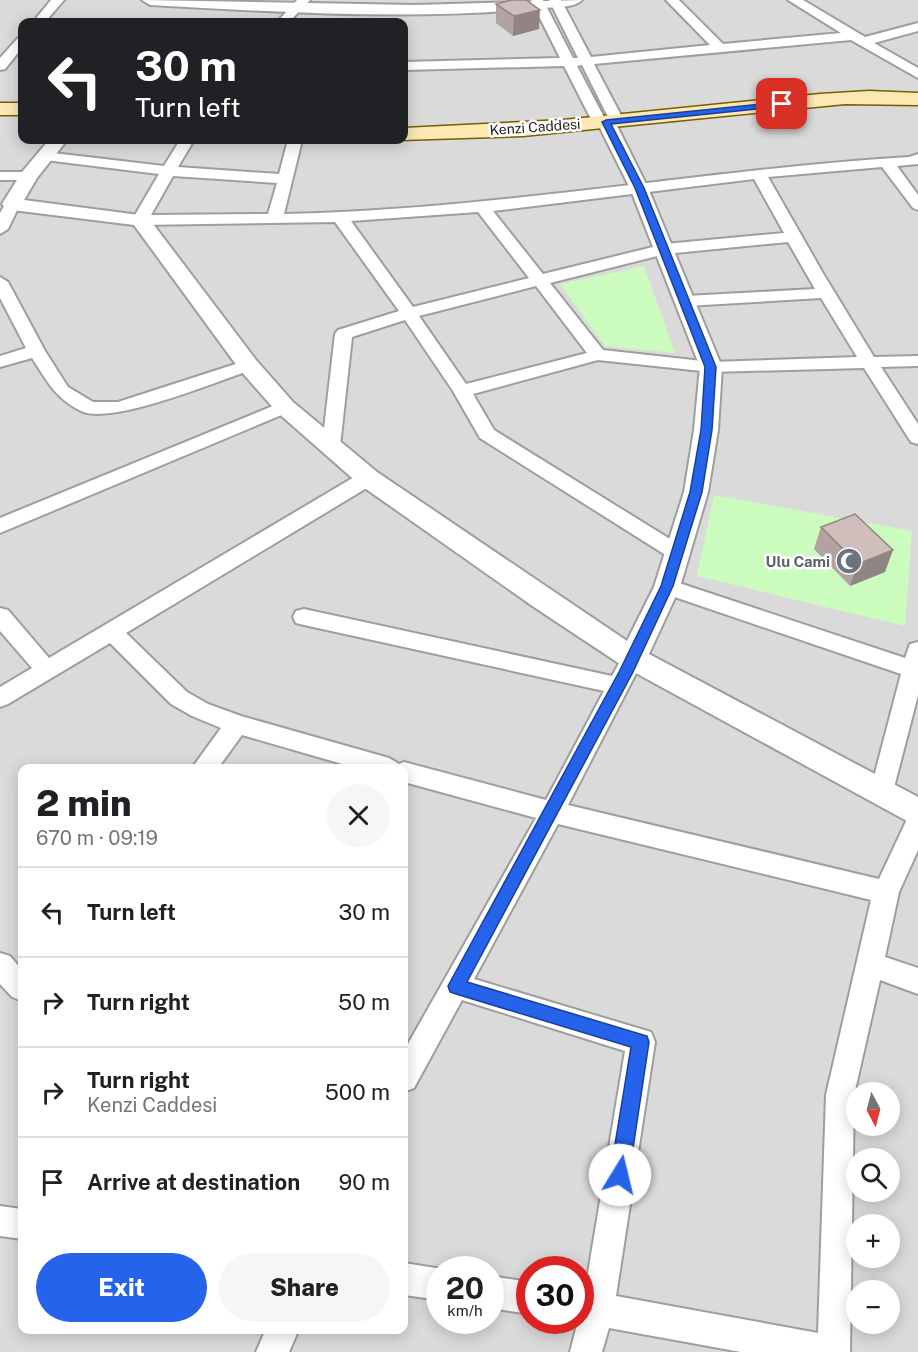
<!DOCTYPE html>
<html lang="en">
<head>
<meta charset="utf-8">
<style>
  body { margin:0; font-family:"Public Sans",sans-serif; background:#f6f6f6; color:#202124; height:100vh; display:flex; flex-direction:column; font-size:22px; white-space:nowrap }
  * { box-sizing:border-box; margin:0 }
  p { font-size:20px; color:#757577 }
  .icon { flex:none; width:33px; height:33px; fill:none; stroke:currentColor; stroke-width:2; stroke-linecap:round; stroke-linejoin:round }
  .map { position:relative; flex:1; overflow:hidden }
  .side { position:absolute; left:18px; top:764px; width:390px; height:570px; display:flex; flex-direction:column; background:#fff; border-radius:12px; box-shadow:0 3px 15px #0003 }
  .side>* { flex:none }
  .hud { position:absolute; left:18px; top:18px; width:390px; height:126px; border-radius:12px; box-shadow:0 3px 15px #0003; background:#202124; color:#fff; overflow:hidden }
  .needle { width:39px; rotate:173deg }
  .controls { position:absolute; left:846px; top:1082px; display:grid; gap:12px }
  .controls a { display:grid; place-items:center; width:54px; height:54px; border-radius:50%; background:#fff; box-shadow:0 3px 15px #0003; font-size:30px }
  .speed { position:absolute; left:426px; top:1256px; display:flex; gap:12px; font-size:30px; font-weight:700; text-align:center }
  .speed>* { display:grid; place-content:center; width:78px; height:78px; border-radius:50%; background:#fff; box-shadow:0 3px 15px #0003; line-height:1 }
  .speed small { font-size:15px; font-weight:400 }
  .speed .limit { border:9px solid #d22; background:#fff; color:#111 }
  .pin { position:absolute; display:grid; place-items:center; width:51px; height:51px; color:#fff; margin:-26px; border-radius:12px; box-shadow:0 3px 9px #0006 }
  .me { position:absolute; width:66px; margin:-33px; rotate:9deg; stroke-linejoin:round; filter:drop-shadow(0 0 4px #0008) }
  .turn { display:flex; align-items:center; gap:21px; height:126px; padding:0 18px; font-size:27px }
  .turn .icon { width:78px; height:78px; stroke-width:2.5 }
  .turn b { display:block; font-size:42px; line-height:51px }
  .round { display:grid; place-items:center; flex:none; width:63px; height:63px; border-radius:32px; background:#f6f6f6 }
  .overview { display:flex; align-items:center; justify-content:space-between; height:102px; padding:0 18px }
  h1 { font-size:36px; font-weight:800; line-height:45px }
  .button { display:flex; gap:12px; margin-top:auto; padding:12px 18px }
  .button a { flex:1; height:69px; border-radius:36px; background:#2563eb; color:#fff; font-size:24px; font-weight:800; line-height:69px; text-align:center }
  .button a+a { background:#f6f6f6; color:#202124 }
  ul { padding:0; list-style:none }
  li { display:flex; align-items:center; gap:18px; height:90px; padding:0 18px; border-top:2px solid #e0e0e0 }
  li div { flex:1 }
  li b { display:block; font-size:22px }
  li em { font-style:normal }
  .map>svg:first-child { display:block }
</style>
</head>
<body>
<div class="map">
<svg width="918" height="1352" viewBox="0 0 918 1352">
  <rect width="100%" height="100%" fill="#efe7e2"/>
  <path fill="#dbdada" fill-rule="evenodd" d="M 0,0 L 918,0 L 918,1352 L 0,1352 ZM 22,22 L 404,22 L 404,140 L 22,140 ZM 22,768 L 404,768 L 404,1329 L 22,1329 ZM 856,1092 L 890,1092 L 890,1125 L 856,1125 ZM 856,1158 L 890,1158 L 890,1191 L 856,1191 ZM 856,1224 L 890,1224 L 890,1257 L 856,1257 ZM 440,1269 L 490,1269 L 490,1320 L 440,1320 ZM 530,1269 L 580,1269 L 580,1320 L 530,1320 ZM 856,1290 L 890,1290 L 890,1323 L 856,1323 Z"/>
  <path fill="#ccfcbd" d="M 644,266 L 675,353 L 605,346 L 560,284 Z
    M 714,495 L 912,531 L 905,626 L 697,576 Z"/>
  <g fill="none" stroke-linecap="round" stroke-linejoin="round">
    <defs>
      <path id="minor" d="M 51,0 L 64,0 L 45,22 L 33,22 Z
        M 297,0 L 310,0 L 289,22 L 277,22 Z
        M 531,0 L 543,0 L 573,58 L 578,58 L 549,0 L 561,0 L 591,57 L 710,45 L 666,0 L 679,0 L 723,44 L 841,33 L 788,0 L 803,0 L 865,37 L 918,23 L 918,31 L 874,43 L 918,68 L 918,78 L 851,40 L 594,64 L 624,121 L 617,125 L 610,121 L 582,65 L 577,66 L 607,123 L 600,127 L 593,123 L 564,66 L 404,70 L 404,62 L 560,58 Z
        M 22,37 L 22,48 L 5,69 L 0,70 L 0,58 L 18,38 Z
        M 180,140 L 194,140 L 178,167 L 279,174 L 288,140 L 302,140 L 284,214 C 494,210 700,170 909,157 L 918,154 L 918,164 L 897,166 L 918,195 L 918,210 L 913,208 L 882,167 L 768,177 L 824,275 L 874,357 L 918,356 L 918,366 L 881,367 L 918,424 L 918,444 L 911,442 L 864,368 L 711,372 L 598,360 L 473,394 L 494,430 L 686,549 L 689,554 L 686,559 L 679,561 L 672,559 L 480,438 L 453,391 L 405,320 L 352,337 L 340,446 L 338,450 L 324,450 L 322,446 L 335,334 L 338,330 L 399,311 L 335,222 L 140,225 L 132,220 L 159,174 L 45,160 L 38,156 L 45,152 L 164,166 ZM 173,176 L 277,183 L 268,214 L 151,215 ZM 754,179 L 784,233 L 665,244 L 543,274 L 493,211 ZM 478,212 L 529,278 L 413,307 L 351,221 ZM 788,242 L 815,289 L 686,296 L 678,301 L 686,306 L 821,298 L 857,357 L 711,362 L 603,350 L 550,283 L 665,254 ZM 536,286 L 587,353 L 466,384 L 419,316 Z
        M 0,172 L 29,172 L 36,176 L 29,180 L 0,180 Z
        M 12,199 L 20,204 L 8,229 L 0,234 L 0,213 L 7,201 Z
        M 0,277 L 8,282 L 45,351 L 68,387 L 93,402 L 118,402 L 248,360 L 254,361 L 257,365 L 254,369 C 220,380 111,426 81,411 C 55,398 47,381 32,358 L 0,367 L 0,356 L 26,348 L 0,298 Z
        M 285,401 L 291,403 L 294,407 L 291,411 L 0,533 L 0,518 Z
        M 368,472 L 375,473 L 378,478 L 375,483 L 126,633 L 187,692 L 208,704 L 241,716 L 389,758 L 399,764 L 404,762 L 546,800 L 604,691 L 304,625 L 296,623 L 293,617 L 296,611 L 304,609 L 612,676 L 625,652 L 633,650 L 641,652 L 644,658 L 568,805 L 879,879 L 909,815 L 918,812 L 918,850 L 899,892 L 885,957 L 918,968 L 918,994 L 880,980 L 854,1095 L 850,1352 L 741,1352 L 609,1328 L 602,1352 L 570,1352 L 578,1321 L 575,1320 L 580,1320 L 580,1290 L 585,1291 L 625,1051 L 462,1000 L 414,1088 L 404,1092 L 404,1051 L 536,818 L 404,782 L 404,768 L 356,768 L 242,735 L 218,768 L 192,768 L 221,728 L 192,716 L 171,704 L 110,643 L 8,704 L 0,707 L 0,687 L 32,668 L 0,631 L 0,608 L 8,610 L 49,658 L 361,473 ZM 558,824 L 871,900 L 826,1095 L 818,1333 L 616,1296 L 655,1042 L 651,1032 L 474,979 Z
        M 667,579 L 905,658 L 910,644 L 918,642 L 918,695 L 891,799 L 882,802 L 873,799 L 870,792 L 901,674 L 660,592 L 656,587 L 660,582 Z
        M 0,953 L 10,956 L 22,970 L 22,1001 L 12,997 L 0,984 Z
        M 0,1206 L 22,1209 L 22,1239 L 0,1236 Z
        M 404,1263 L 442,1269 L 440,1269 L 440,1300 L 404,1295 Z
        M 490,1276 L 530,1282 L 530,1314 L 490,1308 Z
        M 266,1329 L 299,1329 L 289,1352 L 256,1352 Z"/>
      <path id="tertiary" d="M 142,0 L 415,5 L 582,0 C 575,8 553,7 543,8 C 412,21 281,12 150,5 Z
        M 606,117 L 612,118 L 615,122 L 648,188 L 722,367 L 718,430 L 708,492 L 680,587 L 649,654 L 918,797 L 918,825 L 907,821 L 623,666 L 534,607 L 359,484 L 277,412 L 240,370 L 134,225 L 12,210 L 5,208 L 2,204 L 22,172 L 49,140 L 67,140 L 37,178 L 24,200 L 147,216 L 256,360 L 293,402 L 377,472 L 627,641 L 654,587 L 684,492 L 694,430 L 700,367 L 630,188 L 597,122 L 600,118 Z"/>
      <path id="secondary" d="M 869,91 L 918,93 L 918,105 L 845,104 L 523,136 L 401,140 L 404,140 L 404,128 L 563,120 L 820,94 Z
        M 0,103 L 22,103 L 22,115 L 0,115 Z"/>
    </defs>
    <use href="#minor" stroke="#9e9e9e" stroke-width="4"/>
    <use href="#tertiary" stroke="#9e9e9e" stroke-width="4"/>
    <use href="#secondary" stroke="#785e00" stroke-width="3"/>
    <use href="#minor" fill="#fff" fill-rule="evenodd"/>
    <use href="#tertiary" fill="#fff" fill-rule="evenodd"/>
    <use href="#secondary" fill="#fce8b3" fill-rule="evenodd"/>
  </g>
  <path fill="#b2a3a2" d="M 496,4 L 539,29 L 513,36 L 496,23 Z
    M 821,527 L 885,572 L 850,586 L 814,549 Z"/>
  <path fill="#918584" d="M 540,10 L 539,29 L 513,36 L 514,16 Z
    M 893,550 L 885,572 L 850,586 L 858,564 Z"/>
  <path fill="#cfbebc" stroke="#918584" stroke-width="1.5" d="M 512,0 L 526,0 L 540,10 L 514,16 L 496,4 Z
    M 855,514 L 893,550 L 858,564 L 821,527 Z"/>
  <path fill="#2563eb" stroke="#184099" stroke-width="1.5" d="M 782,102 L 786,104 L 785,106 L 611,124 L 644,188 L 716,367 L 712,430 L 702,492 L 673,586 L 633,672 L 467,982 L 647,1036 L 649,1042 L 629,1175 L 626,1182 L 620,1184 L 613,1182 L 610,1175 L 631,1047 L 456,994 L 450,992 L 448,986 L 619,672 L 661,586 L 690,492 L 701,430 L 705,367 L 635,188 L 602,122 L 606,120 Z"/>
  <defs>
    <symbol id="mosque-disc" viewBox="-11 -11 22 22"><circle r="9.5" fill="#6b7280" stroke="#fff"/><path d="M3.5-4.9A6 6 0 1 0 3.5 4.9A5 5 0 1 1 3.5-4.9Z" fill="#fff"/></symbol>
  </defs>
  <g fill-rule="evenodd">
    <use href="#mosque-disc" x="834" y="546" width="30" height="30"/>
  </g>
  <g text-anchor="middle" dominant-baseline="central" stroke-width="5" stroke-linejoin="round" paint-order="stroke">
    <g font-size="14" fill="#1d1d1d" stroke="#fff">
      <text transform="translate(535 127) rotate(-4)">Kenzi Caddesi</text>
    </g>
    <g font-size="15" font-weight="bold" fill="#5b616d" stroke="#fff" text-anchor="end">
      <text x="830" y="561">Ulu Cami</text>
    </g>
  </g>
</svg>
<div class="controls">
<a><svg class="needle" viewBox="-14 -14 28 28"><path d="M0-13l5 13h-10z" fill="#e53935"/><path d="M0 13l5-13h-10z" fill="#757577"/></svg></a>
<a><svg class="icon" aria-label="search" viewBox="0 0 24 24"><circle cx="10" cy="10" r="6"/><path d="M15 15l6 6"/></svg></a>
<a>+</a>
<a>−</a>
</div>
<div class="speed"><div>20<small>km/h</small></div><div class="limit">30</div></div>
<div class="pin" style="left:782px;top:104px;background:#d93025"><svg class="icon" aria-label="arrive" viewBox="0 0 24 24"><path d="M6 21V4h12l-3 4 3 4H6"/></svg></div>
<svg class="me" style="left:620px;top:1175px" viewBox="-20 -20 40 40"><circle r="19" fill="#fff"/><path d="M0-13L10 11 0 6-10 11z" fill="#2563eb"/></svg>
<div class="hud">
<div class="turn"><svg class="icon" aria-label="left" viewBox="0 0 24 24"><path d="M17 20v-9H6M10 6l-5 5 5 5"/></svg><div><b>30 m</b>Turn left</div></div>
</div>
<section class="side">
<div class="overview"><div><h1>2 min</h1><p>670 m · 09:19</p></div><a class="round"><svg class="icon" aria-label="close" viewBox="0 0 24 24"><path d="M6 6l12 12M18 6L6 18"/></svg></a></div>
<ul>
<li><svg class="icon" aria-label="left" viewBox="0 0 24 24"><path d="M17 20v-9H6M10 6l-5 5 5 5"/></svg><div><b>Turn left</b></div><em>30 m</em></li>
<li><svg class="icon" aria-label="right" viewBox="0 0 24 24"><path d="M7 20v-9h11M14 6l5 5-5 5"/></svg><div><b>Turn right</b></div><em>50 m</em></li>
<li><svg class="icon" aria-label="right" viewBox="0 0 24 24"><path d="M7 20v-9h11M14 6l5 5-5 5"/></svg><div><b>Turn right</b><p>Kenzi Caddesi</p></div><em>500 m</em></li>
<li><svg class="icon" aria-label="arrive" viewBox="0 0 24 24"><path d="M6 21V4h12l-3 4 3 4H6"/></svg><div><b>Arrive at destination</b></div><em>90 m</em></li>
</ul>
<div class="button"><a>Exit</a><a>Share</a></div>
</section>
</div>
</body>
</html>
